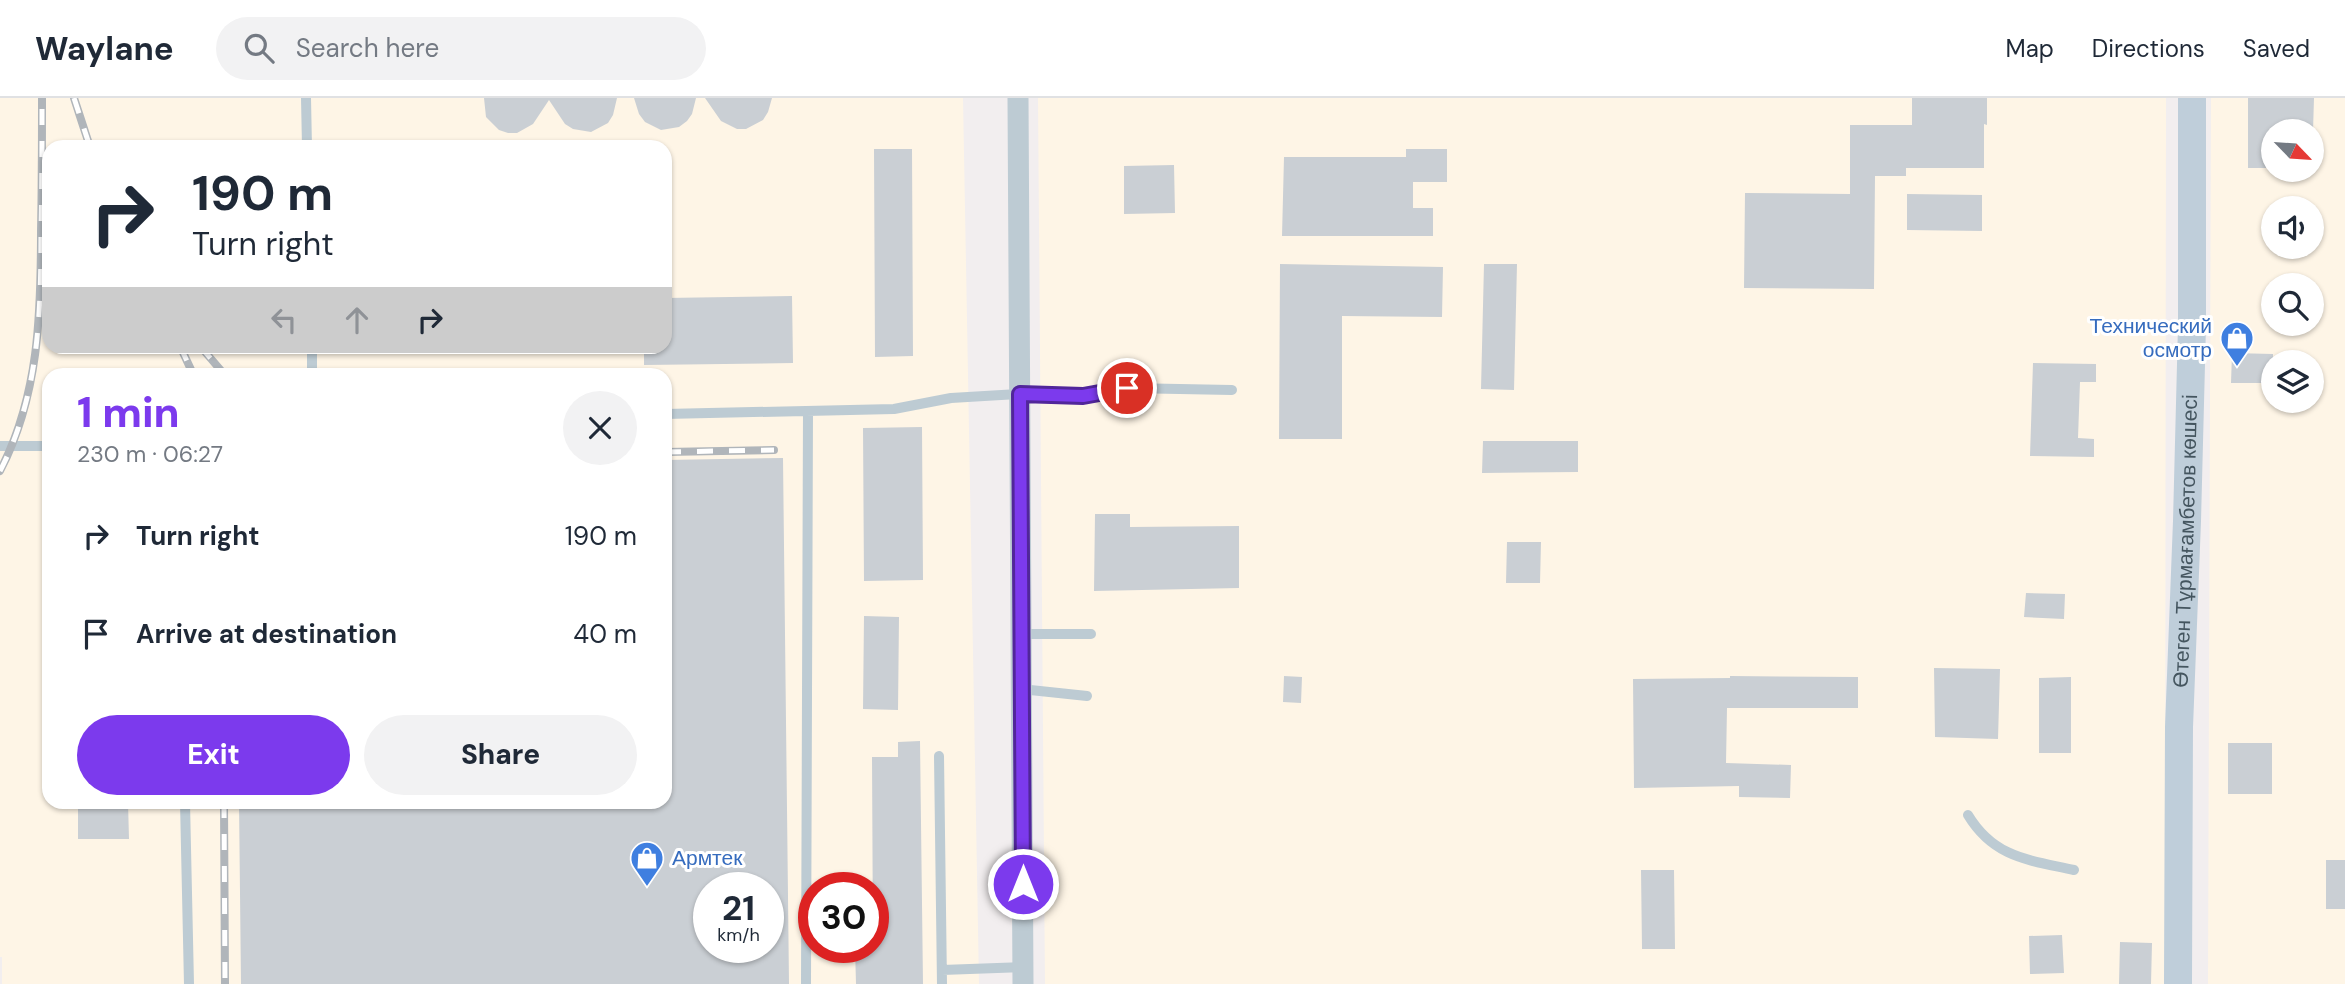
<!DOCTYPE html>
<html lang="en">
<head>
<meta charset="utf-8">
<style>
  body { margin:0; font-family:"DM Sans",sans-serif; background:#f2f2f3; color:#1f2937; height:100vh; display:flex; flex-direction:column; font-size:26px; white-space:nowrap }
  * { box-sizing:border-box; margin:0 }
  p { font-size:23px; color:#747a83 }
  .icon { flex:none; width:38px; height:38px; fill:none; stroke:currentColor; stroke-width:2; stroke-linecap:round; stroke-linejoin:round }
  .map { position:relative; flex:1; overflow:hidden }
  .panel { position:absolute; left:42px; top:270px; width:630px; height:441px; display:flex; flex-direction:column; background:#fff; border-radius:21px; box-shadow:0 2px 5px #0004 }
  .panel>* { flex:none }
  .banner { position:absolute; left:42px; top:42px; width:630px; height:214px; border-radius:21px; box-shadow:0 2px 5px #0004; background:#fff; color:#1f2937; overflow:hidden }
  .needle { width:46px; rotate:115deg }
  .tools { position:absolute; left:2261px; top:21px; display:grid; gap:14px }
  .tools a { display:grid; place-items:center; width:63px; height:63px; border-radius:50%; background:#fff; box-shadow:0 2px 5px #0004; font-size:35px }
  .speed { position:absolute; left:693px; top:774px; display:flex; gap:14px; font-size:35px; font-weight:700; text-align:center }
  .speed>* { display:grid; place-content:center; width:91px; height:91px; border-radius:50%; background:#fff; box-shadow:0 2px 5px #0004; line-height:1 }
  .speed small { font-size:18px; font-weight:400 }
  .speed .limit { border:10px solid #d22; background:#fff; color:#111 }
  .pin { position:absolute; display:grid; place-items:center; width:60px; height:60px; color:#fff; margin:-30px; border:4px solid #fff; border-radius:50%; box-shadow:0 2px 7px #0007 }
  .me { position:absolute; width:77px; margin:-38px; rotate:0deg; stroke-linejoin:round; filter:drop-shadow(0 0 5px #0008) }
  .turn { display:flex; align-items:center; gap:24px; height:147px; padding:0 35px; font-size:32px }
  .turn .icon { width:91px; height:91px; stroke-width:2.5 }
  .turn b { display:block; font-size:49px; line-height:60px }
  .lanes { display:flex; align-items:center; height:66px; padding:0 35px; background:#0003; justify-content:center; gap:35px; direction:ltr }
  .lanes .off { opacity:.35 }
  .round { display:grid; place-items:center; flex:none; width:74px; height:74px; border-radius:37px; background:#f2f2f3 }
  .summary { display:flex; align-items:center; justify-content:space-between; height:119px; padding:0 35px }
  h1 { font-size:42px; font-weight:800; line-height:52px; color:#7c3aed }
  .primary-button { display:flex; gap:14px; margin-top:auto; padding:14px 35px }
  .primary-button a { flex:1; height:80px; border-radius:42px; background:#7c3aed; color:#fff; font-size:28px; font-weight:800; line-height:80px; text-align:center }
  .primary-button a+a { background:#f2f2f3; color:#1f2937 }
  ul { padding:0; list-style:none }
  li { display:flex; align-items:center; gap:21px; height:98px; padding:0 35px }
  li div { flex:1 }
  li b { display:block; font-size:26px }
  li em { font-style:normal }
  header { display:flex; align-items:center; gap:42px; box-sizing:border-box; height:98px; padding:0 35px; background:#fff; border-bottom:2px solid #e0e1e3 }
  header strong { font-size:33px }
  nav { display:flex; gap:38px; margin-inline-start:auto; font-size:24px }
  .search { width:490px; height:63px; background:#f2f2f3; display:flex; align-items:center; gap:18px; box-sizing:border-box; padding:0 24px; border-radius:38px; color:#747a83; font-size:26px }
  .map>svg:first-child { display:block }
</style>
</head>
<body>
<header>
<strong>Waylane</strong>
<div class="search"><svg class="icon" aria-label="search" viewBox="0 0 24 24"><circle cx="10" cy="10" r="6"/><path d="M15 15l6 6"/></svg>Search here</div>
<nav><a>Map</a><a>Directions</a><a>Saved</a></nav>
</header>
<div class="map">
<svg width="2345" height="886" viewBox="0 0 2345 886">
  <rect width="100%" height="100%" fill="#f2eeef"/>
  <path fill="#fef5e6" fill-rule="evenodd" d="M 0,0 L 963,0 L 979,886 L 2,886 L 2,859 L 0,859 ZM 49,49 L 665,49 L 665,248 L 49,248 ZM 49,276 L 665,276 L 665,704 L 49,704 ZM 709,789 L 768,789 L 768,849 L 709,849 ZM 814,789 L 873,789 L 873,849 L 814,849 Z
    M 1038,0 L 2166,0 L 2165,886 L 1045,886 Z
    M 2211,0 L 2345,0 L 2345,886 L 2208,886 ZM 2273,33 L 2312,33 L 2312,72 L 2273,72 ZM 2273,110 L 2312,110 L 2312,149 L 2273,149 ZM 2273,187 L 2312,187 L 2312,226 L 2273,226 ZM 2273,264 L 2312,264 L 2312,303 L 2273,303 Z"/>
  <path fill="#cacfd4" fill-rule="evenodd" d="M 484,0 L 617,0 L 613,17 L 608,25 L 591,34 L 573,31 L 565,26 L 549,2 L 533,26 L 517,35 L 508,35 L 499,32 L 486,19 Z
    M 634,0 L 696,0 L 692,16 L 687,23 L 679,29 L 661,32 L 645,24 L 639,16 Z
    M 705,0 L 772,0 L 768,14 L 763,22 L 746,31 L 737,31 L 721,23 Z
    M 1912,0 L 1987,0 L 1987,27 L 1984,26 L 1984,70 L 1906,70 L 1906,78 L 1875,78 L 1874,191 L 1744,190 L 1745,95 L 1850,96 L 1850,27 L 1912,27 Z
    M 2248,0 L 2314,0 L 2313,33 L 2273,33 L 2273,70 L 2248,70 Z
    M 874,51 L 912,51 L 913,258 L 875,259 Z
    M 1406,51 L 1447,51 L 1447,84 L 1413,84 L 1413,110 L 1433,110 L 1433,138 L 1282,138 L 1284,59 L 1406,59 Z
    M 1174,67 L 1175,115 L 1124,116 L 1124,68 Z
    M 1907,96 L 1982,97 L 1982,133 L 1907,132 Z
    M 1280,166 L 1443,169 L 1442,219 L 1342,218 L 1342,341 L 1279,341 Z
    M 1484,166 L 1517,166 L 1514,292 L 1481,291 Z
    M 792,198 L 793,265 L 644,267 L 644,248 L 665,248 L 665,200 Z
    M 2232,255 L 2273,256 L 2273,285 L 2231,285 Z
    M 2033,265 L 2096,266 L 2096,284 L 2080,284 L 2078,340 L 2094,341 L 2094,359 L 2030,358 Z
    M 922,329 L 923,482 L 864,483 L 863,330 Z
    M 1483,343 L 1578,343 L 1578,374 L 1482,375 Z
    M 783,360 L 789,886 L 241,886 L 239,704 L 665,704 L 665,362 ZM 709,789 L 768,789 L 768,849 L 709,849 Z
    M 1095,416 L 1130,416 L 1130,429 L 1239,428 L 1239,490 L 1094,493 Z
    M 1507,444 L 1541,444 L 1540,485 L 1506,485 Z
    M 2026,495 L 2065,496 L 2064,521 L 2024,519 Z
    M 864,518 L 899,519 L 898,612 L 863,611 Z
    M 1934,570 L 2000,571 L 1998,641 L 1935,639 Z
    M 1284,578 L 1302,579 L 1301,605 L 1283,604 Z
    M 1730,578 L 1858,579 L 1858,610 L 1727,610 L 1726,665 L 1791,667 L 1790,700 L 1739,699 L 1739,688 L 1634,690 L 1633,581 L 1730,580 Z
    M 2071,579 L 2071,655 L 2039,655 L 2039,580 Z
    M 920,643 L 923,886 L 856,886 L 855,849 L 873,849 L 872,659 L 898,659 L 898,644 Z
    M 2228,645 L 2272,645 L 2272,696 L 2228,696 Z
    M 78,704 L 128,704 L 129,741 L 78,741 Z
    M 2326,762 L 2345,762 L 2345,811 L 2326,811 Z
    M 1641,772 L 1674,772 L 1675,851 L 1642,851 Z
    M 2062,837 L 2064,875 L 2030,876 L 2029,838 Z
    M 2120,844 L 2152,845 L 2151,886 L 2119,886 Z"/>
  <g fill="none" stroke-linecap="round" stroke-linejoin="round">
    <path stroke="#bdcbd3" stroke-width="10" d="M 306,0 L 307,49
      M 312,248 L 312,276
      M 665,316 L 894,311 L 951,300 L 1020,296 L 1083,298 L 1127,290 L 1232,292
      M 0,348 L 49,348
      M 1021,536 L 1091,536
      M 1021,591 L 1087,598
      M 939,658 L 942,886
      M 185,704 L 189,886
      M 1968,717 C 1994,760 2029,762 2074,772
      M 942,872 L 1023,869
      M 806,886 L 808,313"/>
    <path stroke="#bdcbd3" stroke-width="21" d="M 1018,0 L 1023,886"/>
    <path stroke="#bfceda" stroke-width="28" id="s1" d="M 2178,886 L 2179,629 L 2187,423 L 2192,227 L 2192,0"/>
    <defs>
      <path id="rail" d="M 74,0 L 90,49
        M 180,248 L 193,276
        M 200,248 L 224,276
        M 665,354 L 774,352
        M 0,373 C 39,298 41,216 41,133 C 42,89 42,44 42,0
        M 224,704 L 225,886"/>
    </defs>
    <use href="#rail" stroke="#b0b5ba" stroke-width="8"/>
    <use href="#rail" stroke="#fff" stroke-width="5" stroke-dasharray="16" stroke-linecap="butt"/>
  </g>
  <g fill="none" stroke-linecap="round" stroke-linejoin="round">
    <defs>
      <path id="route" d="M 1023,786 L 1020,296 L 1083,298 L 1127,290"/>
    </defs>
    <use href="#route" stroke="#51269a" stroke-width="18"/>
    <use href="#route" stroke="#7c3aed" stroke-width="12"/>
  </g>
  <defs>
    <symbol id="shop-pin" viewBox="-11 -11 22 30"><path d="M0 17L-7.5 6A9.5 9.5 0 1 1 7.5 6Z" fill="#3f7fe0" stroke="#fff"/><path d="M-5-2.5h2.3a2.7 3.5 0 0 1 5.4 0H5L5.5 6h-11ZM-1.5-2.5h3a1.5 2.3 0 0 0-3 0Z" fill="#fff"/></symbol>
  </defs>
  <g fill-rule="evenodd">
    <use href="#shop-pin" x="2218" y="221" width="38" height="52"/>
    <use href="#shop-pin" x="628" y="741" width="38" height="52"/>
  </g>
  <g text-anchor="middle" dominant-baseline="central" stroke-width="6" stroke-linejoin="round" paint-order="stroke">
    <g font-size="21" fill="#366cbe" stroke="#fff" text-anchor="end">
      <text x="2212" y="228">Технический<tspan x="2212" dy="24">осмотр</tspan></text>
      <text x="672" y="760" text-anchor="start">Армтек</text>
    </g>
    <g font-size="21" fill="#44555f" stroke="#fff">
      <text stroke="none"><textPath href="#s1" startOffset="443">Өтеген Тұрмағамбетов көшесі</textPath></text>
    </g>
  </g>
</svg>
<div class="tools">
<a><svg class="needle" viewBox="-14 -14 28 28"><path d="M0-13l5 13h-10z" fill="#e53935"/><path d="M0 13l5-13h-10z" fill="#747a83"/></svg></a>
<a><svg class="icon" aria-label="sound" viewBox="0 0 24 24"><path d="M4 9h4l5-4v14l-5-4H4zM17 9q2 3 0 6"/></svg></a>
<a><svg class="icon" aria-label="search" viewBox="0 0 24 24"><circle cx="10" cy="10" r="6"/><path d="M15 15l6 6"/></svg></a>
<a><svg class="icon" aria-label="layers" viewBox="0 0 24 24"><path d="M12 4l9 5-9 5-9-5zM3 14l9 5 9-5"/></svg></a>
</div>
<div class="speed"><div>21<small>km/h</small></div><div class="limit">30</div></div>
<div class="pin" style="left:1127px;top:290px;background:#d93025"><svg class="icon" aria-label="arrive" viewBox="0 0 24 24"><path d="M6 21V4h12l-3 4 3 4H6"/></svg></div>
<svg class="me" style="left:1023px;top:786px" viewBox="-20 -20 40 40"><circle r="17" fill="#7c3aed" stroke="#fff" stroke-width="3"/><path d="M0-11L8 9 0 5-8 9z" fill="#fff"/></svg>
<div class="banner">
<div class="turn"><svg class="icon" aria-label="right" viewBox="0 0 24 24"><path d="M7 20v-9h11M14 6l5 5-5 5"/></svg><div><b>190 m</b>Turn right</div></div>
<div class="lanes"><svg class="icon off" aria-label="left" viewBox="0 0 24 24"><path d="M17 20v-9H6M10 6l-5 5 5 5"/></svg><svg class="icon off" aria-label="ahead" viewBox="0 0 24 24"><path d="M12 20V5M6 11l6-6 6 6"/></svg><svg class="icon" aria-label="right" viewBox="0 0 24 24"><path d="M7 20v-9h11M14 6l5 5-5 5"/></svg></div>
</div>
<section class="panel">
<div class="summary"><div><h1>1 min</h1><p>230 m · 06:27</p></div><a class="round"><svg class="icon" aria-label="close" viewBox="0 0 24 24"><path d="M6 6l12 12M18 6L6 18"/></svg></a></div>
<ul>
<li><svg class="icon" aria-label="right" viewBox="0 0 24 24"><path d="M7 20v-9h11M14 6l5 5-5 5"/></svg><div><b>Turn right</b></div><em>190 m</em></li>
<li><svg class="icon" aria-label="arrive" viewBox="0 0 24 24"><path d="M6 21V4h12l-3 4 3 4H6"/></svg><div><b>Arrive at destination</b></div><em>40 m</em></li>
</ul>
<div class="primary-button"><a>Exit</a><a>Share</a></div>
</section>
</div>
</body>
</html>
